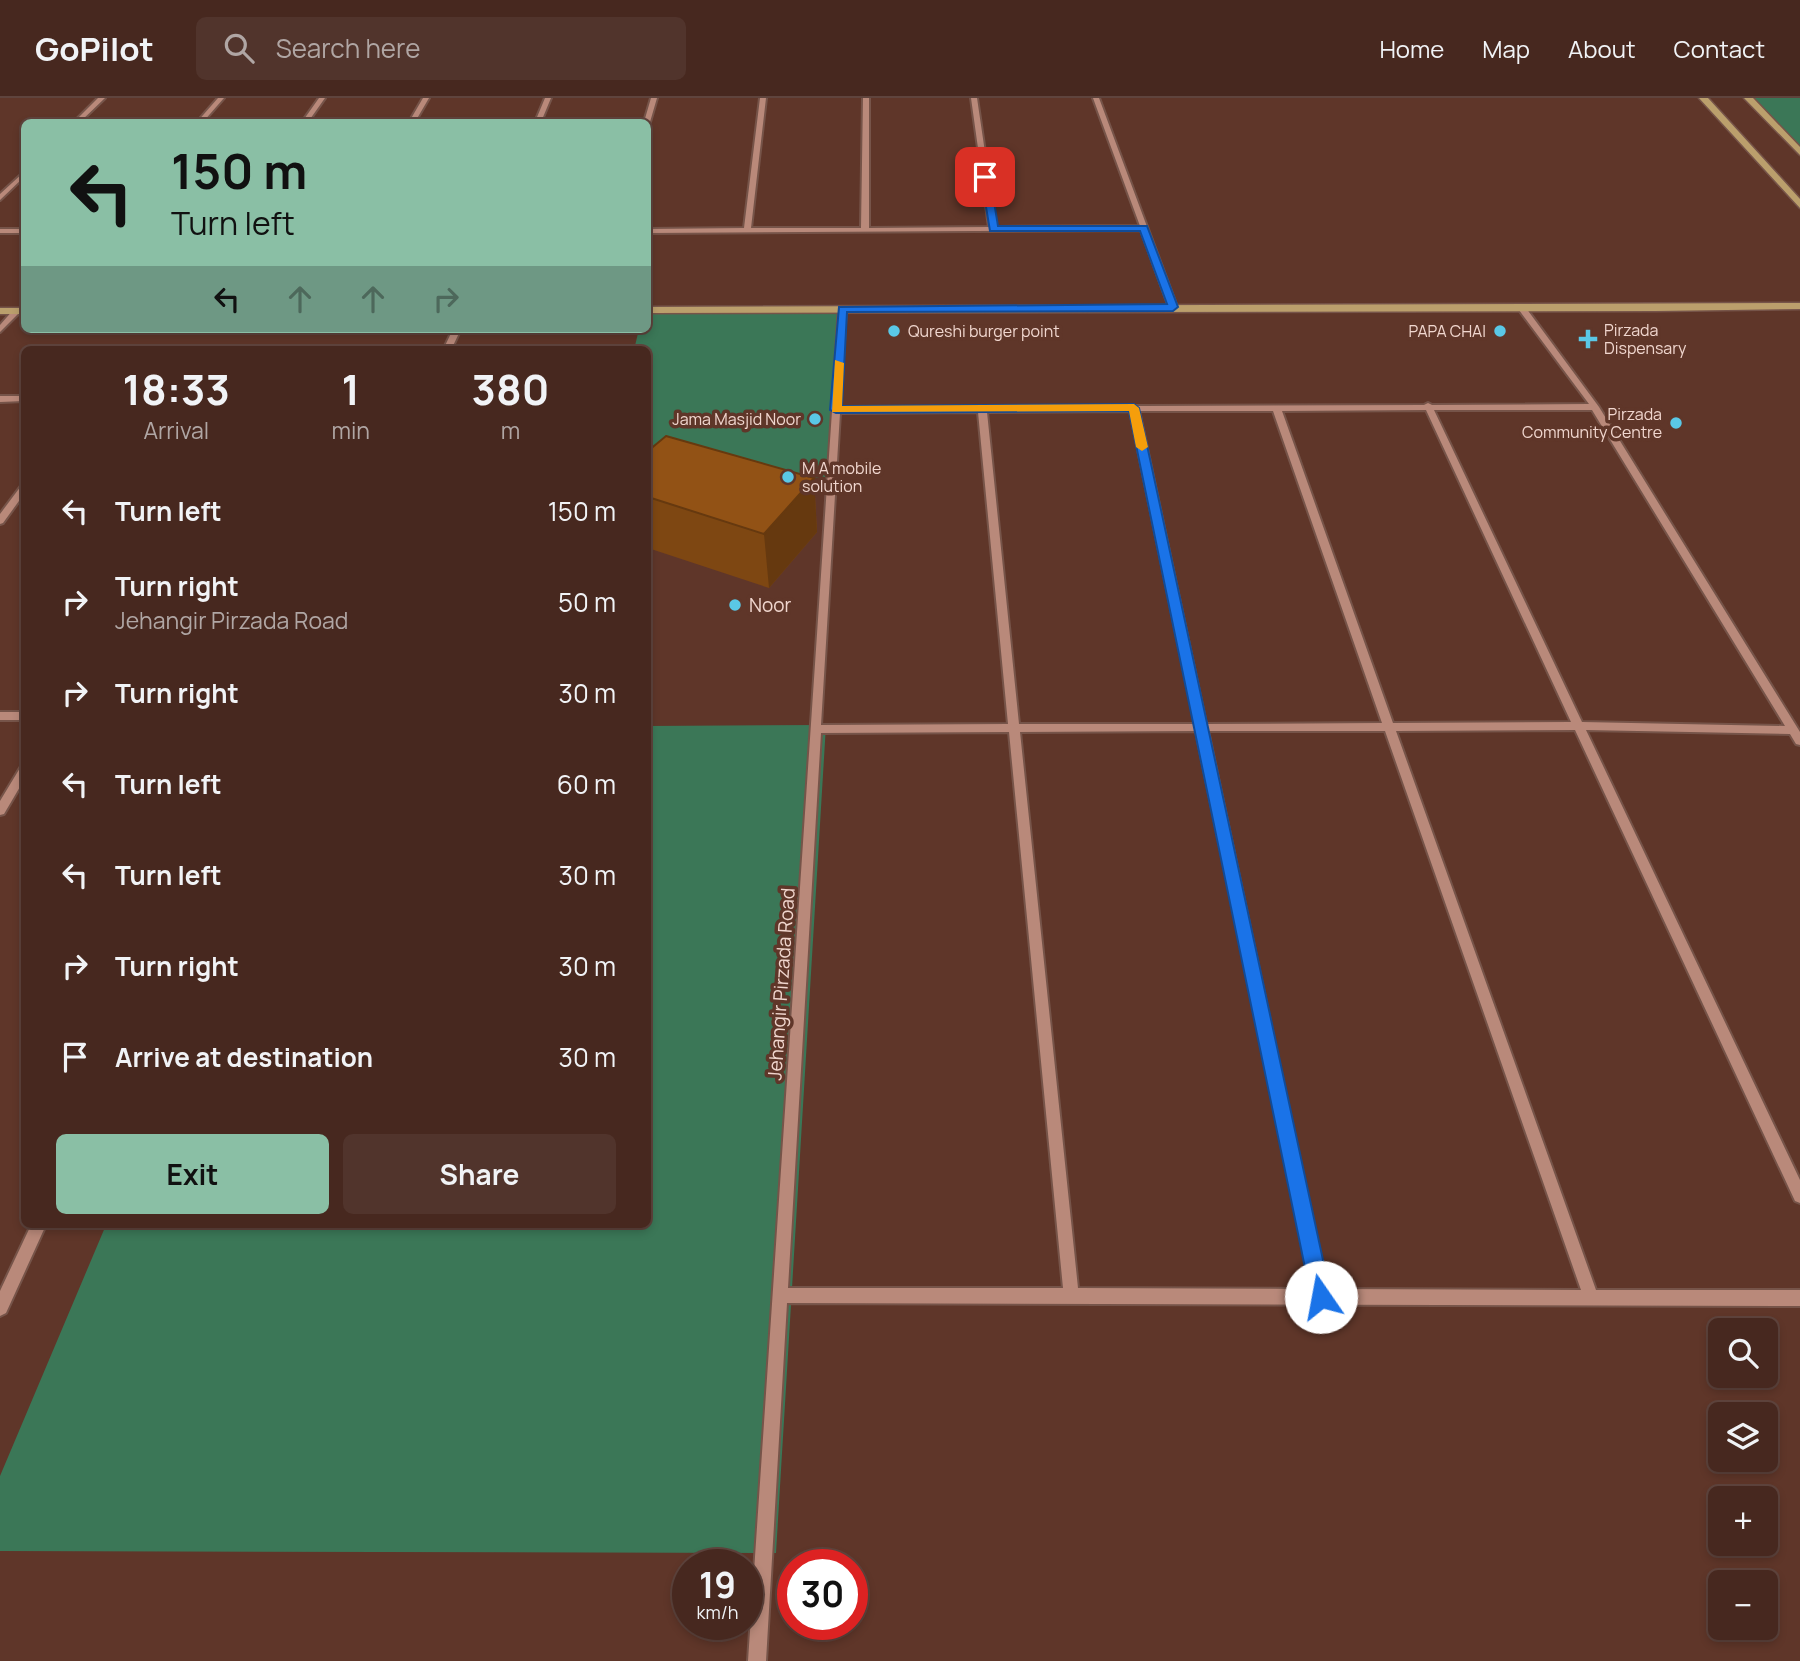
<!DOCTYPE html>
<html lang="en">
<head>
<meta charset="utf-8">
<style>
  body { margin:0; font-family:Manrope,sans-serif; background:#51342c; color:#f1f3f6; height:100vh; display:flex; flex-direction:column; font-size:26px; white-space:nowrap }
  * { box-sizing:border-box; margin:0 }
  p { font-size:23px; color:#b0a6a4 }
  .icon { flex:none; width:38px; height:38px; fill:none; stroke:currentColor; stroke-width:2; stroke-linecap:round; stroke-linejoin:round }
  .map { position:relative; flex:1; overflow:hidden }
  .drawer { position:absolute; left:21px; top:248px; width:630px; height:882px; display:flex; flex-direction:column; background:#47281f; border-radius:10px; box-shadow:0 4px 10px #0003,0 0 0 2px #5f443d }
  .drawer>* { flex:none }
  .top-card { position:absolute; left:21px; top:21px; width:630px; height:214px; border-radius:10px; box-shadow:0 4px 10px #0003,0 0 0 2px #5f443d; background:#8abfa5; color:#111; overflow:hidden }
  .tools { position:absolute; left:1708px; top:1220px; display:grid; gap:14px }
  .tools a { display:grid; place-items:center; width:70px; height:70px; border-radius:10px; background:#47281f; box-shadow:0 4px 10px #0003,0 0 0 2px #5f443d; font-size:35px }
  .speed { position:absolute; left:672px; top:1451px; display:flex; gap:14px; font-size:35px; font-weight:700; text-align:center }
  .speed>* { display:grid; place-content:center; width:91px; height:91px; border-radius:50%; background:#47281f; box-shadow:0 4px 10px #0003,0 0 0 2px #5f443d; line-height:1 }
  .speed small { font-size:18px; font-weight:400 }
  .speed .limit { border:10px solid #d22; background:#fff; color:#111 }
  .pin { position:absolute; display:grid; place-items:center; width:60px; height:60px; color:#fff; margin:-30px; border-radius:14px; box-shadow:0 4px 10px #0006 }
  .me { position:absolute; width:77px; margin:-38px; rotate:348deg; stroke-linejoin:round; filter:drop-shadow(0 0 5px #0008) }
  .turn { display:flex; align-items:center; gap:24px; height:147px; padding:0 35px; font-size:32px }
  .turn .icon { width:91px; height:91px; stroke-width:2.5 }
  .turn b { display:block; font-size:49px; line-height:60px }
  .lanes { display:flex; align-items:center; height:66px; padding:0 35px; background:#0003; justify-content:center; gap:35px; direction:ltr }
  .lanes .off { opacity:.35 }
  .eta { display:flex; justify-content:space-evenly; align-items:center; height:119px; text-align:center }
  .eta b { font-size:42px; font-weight:700; line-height:49px }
  .button { display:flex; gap:14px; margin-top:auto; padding:14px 35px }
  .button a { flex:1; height:80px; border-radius:10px; background:#8abfa5; color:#111; font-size:28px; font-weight:700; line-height:80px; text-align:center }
  .button a+a { background:#51342c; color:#f1f3f6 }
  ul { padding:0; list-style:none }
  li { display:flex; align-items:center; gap:21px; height:91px; padding:0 35px }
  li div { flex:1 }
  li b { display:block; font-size:26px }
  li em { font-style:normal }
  header { display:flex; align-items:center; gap:42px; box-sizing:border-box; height:98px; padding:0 35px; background:#47281f; border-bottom:2px solid #5f443d }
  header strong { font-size:33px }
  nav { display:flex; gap:38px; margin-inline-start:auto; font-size:24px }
  .search { width:490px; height:63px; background:#51342c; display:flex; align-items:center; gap:18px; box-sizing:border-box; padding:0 24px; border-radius:10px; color:#b0a6a4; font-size:26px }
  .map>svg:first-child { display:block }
</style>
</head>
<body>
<header>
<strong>GoPilot</strong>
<div class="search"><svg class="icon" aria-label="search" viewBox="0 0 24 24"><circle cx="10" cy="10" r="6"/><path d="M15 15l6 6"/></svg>Search here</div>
<nav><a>Home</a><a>Map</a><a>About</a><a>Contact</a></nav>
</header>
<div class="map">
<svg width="1800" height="1563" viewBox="0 0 1800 1563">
  <rect width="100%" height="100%" fill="#5f3629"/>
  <path fill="#3b7757" d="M 1748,0 L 1800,0 L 1800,54 Z
    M 842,211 L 831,379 L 648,383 L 648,252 L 634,252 L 639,231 L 648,231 L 648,212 Z
    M 826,627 L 776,1455 L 0,1453 L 0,1378 L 106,1127 L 648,1127 L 648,628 Z"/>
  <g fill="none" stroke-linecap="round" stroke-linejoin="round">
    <defs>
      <path id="minor" d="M 98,0 L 105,0 L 80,24 L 74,24 Z
        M 218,0 L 224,0 L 203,24 L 197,24 Z
        M 319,0 L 325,0 L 308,24 L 302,24 Z
        M 423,0 L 429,0 L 415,24 L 409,24 Z
        M 545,0 L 551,0 L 541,24 L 535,24 Z
        M 651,0 L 657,0 L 650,24 L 648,26 L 644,24 Z
        M 760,0 L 766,0 L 751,130 L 861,130 L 863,0 L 869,0 L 869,130 L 989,129 L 971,0 L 977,0 L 996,129 L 1140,128 L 1093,0 L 1099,0 L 1177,209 L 1173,211 L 1169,209 L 1141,132 L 648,135 L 648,131 L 744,130 Z
        M 24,74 L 24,79 L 0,102 L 0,96 Z
        M 0,131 L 24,131 L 24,135 L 0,135 Z
        M 839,209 L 846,211 L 840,309 L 1424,307 L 1428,305 L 1432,307 L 1589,306 L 1519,212 L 1526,210 L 1599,309 L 1800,634 L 1800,647 L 1796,646 L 1790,636 L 1586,632 L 1800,1082 L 1800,1105 L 1795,1103 L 1575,632 L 1396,633 L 1596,1192 L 1800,1192 L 1800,1208 L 787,1205 L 766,1563 L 748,1563 ZM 1426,312 L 1571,624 L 1393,625 L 1282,313 ZM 1434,312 L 1592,312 L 1785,628 L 1582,624 ZM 1130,313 L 1195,626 L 1019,626 L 987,314 ZM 1139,313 L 1273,313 L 1382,625 L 1206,626 ZM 978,314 L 1008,626 L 821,627 L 840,315 ZM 1196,633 L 1312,1191 L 1078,1190 L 1020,634 ZM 1208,633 L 1385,633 L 1581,1192 L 1327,1191 ZM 1009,634 L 1063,1190 L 788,1190 L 821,635 Z
        M 14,211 L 21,213 L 0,234 L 0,227 Z
        M 453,231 L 461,231 L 451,252 L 443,252 Z
        M 0,298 L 24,298 L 24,303 L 0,304 Z
        M 24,387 L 24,396 L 3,425 L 0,426 L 0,416 L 21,388 Z
        M 0,614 L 24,614 L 24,622 L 0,622 Z
        M 24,669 L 24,682 L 4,716 L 0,717 L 0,703 L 20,670 Z
        M 31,1127 L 46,1127 L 6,1215 L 0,1218 L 0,1193 Z"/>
      <path id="major" d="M 1699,0 L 1708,0 L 1800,101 L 1800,110 Z
        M 1744,0 L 1753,0 L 1800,49 L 1800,57 Z
        M 1800,205 L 1800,211 L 1656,213 L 648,215 L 648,209 Z
        M 0,210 L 24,210 L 24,216 L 0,216 Z"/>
    </defs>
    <use href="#minor" stroke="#765449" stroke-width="4"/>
    <use href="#major" stroke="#765449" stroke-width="3"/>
    <use href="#minor" fill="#b9897a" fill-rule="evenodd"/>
    <use href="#major" fill="#bb9f6c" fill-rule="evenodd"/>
  </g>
  <path fill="#7e4712" d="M 648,353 L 814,380 L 817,434 L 769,490 L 648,450 Z"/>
  <path fill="#66390f" d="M 814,380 L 817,434 L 769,490 L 764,436 Z"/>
  <path fill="#925215" stroke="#66390f" stroke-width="2" d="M 666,338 L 814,380 L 764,436 L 648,399 L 648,353 Z"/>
  <path fill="#1a73e8" stroke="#114b97" stroke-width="2" d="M 985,76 L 990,79 L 998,128 L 1147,128 L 1178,209 L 1173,213 L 847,214 L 842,308 L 1134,306 L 1139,310 L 1331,1199 L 1328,1205 L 1321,1208 L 1314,1205 L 1311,1199 L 1129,313 L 836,315 L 830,312 L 839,209 L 1167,206 L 1140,133 L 990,133 L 981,79 Z"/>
  <path fill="#f59e0b" d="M 835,262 L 844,265 L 842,308 L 1134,306 L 1139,310 L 1148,349 L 1142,353 L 1136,349 L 1129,313 L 832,314 Z"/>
  <g fill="#5ac8e6" stroke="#5f3629" stroke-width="2.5">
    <circle cx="894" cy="233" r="7"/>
    <circle cx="1500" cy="233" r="7"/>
    <path d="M1584.5 230.5h7v7h7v7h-7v7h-7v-7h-7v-7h7z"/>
    <circle cx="815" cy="321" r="7"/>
    <circle cx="1676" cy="325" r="7"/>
    <circle cx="788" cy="379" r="7"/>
    <circle cx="735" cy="507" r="7"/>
  </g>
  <g text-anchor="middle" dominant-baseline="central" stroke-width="7" stroke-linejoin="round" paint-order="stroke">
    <g font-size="16" fill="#f0d6ce" stroke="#5f3629" text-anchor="start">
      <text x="1604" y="232">Pirzada<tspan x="1604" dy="18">Dispensary</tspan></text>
      <text x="908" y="233">Qureshi burger point</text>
      <text x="1486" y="233" text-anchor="end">PAPA CHAI</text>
      <text x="1662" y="316" text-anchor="end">Pirzada<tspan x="1662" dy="18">Community Centre</tspan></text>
      <text x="801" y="321" text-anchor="end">Jama Masjid Noor</text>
      <text x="802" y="370">M A mobile<tspan x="802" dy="18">solution</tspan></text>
    </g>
    <g font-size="19" fill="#f0d6ce" stroke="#5f3629" text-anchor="start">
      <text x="749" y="507">Noor</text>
    </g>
    <g font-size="19" fill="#f0d6ce" stroke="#5f3629">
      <text transform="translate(781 886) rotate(-86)">Jehangir Pirzada Road</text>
    </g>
  </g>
</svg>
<div class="tools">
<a><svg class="icon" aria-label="search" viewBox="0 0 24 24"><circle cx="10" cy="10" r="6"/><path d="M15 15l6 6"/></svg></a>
<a><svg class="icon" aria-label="layers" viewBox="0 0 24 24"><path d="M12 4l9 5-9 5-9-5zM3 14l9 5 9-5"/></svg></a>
<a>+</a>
<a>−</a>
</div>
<div class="speed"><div>19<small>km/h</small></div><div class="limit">30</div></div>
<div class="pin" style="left:985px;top:79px;background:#d93025"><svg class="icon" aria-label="arrive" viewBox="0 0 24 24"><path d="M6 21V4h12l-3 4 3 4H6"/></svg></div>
<svg class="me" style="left:1321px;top:1199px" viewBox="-20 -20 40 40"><circle r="19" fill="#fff"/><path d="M0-13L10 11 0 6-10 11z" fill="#1a73e8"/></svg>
<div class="top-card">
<div class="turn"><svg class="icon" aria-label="left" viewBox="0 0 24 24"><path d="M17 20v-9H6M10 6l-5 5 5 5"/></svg><div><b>150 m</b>Turn left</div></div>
<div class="lanes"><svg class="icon" aria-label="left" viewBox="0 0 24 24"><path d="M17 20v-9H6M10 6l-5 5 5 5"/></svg><svg class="icon off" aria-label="ahead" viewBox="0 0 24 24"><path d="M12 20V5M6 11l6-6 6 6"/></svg><svg class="icon off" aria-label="ahead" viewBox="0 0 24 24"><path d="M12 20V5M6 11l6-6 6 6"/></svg><svg class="icon off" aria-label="right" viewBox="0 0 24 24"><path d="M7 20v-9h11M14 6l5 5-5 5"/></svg></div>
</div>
<section class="drawer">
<div class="eta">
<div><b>18:33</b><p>Arrival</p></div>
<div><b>1</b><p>min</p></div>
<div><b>380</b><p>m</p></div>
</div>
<ul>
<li><svg class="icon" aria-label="left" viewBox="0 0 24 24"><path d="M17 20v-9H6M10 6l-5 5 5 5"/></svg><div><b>Turn left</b></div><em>150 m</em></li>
<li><svg class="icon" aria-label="right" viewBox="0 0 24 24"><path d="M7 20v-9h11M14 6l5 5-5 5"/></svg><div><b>Turn right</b><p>Jehangir Pirzada Road</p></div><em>50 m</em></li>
<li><svg class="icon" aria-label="right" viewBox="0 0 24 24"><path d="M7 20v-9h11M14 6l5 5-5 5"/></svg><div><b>Turn right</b></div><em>30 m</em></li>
<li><svg class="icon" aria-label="left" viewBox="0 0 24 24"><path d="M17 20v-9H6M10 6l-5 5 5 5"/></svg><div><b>Turn left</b></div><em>60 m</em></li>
<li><svg class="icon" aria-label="left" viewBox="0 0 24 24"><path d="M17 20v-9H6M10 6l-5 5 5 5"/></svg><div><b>Turn left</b></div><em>30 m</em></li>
<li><svg class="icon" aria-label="right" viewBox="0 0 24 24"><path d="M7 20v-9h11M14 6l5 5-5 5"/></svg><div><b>Turn right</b></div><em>30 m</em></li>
<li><svg class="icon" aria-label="arrive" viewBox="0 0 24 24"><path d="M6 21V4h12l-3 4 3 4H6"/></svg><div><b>Arrive at destination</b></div><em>30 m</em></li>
</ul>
<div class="button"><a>Exit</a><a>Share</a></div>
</section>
</div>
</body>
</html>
